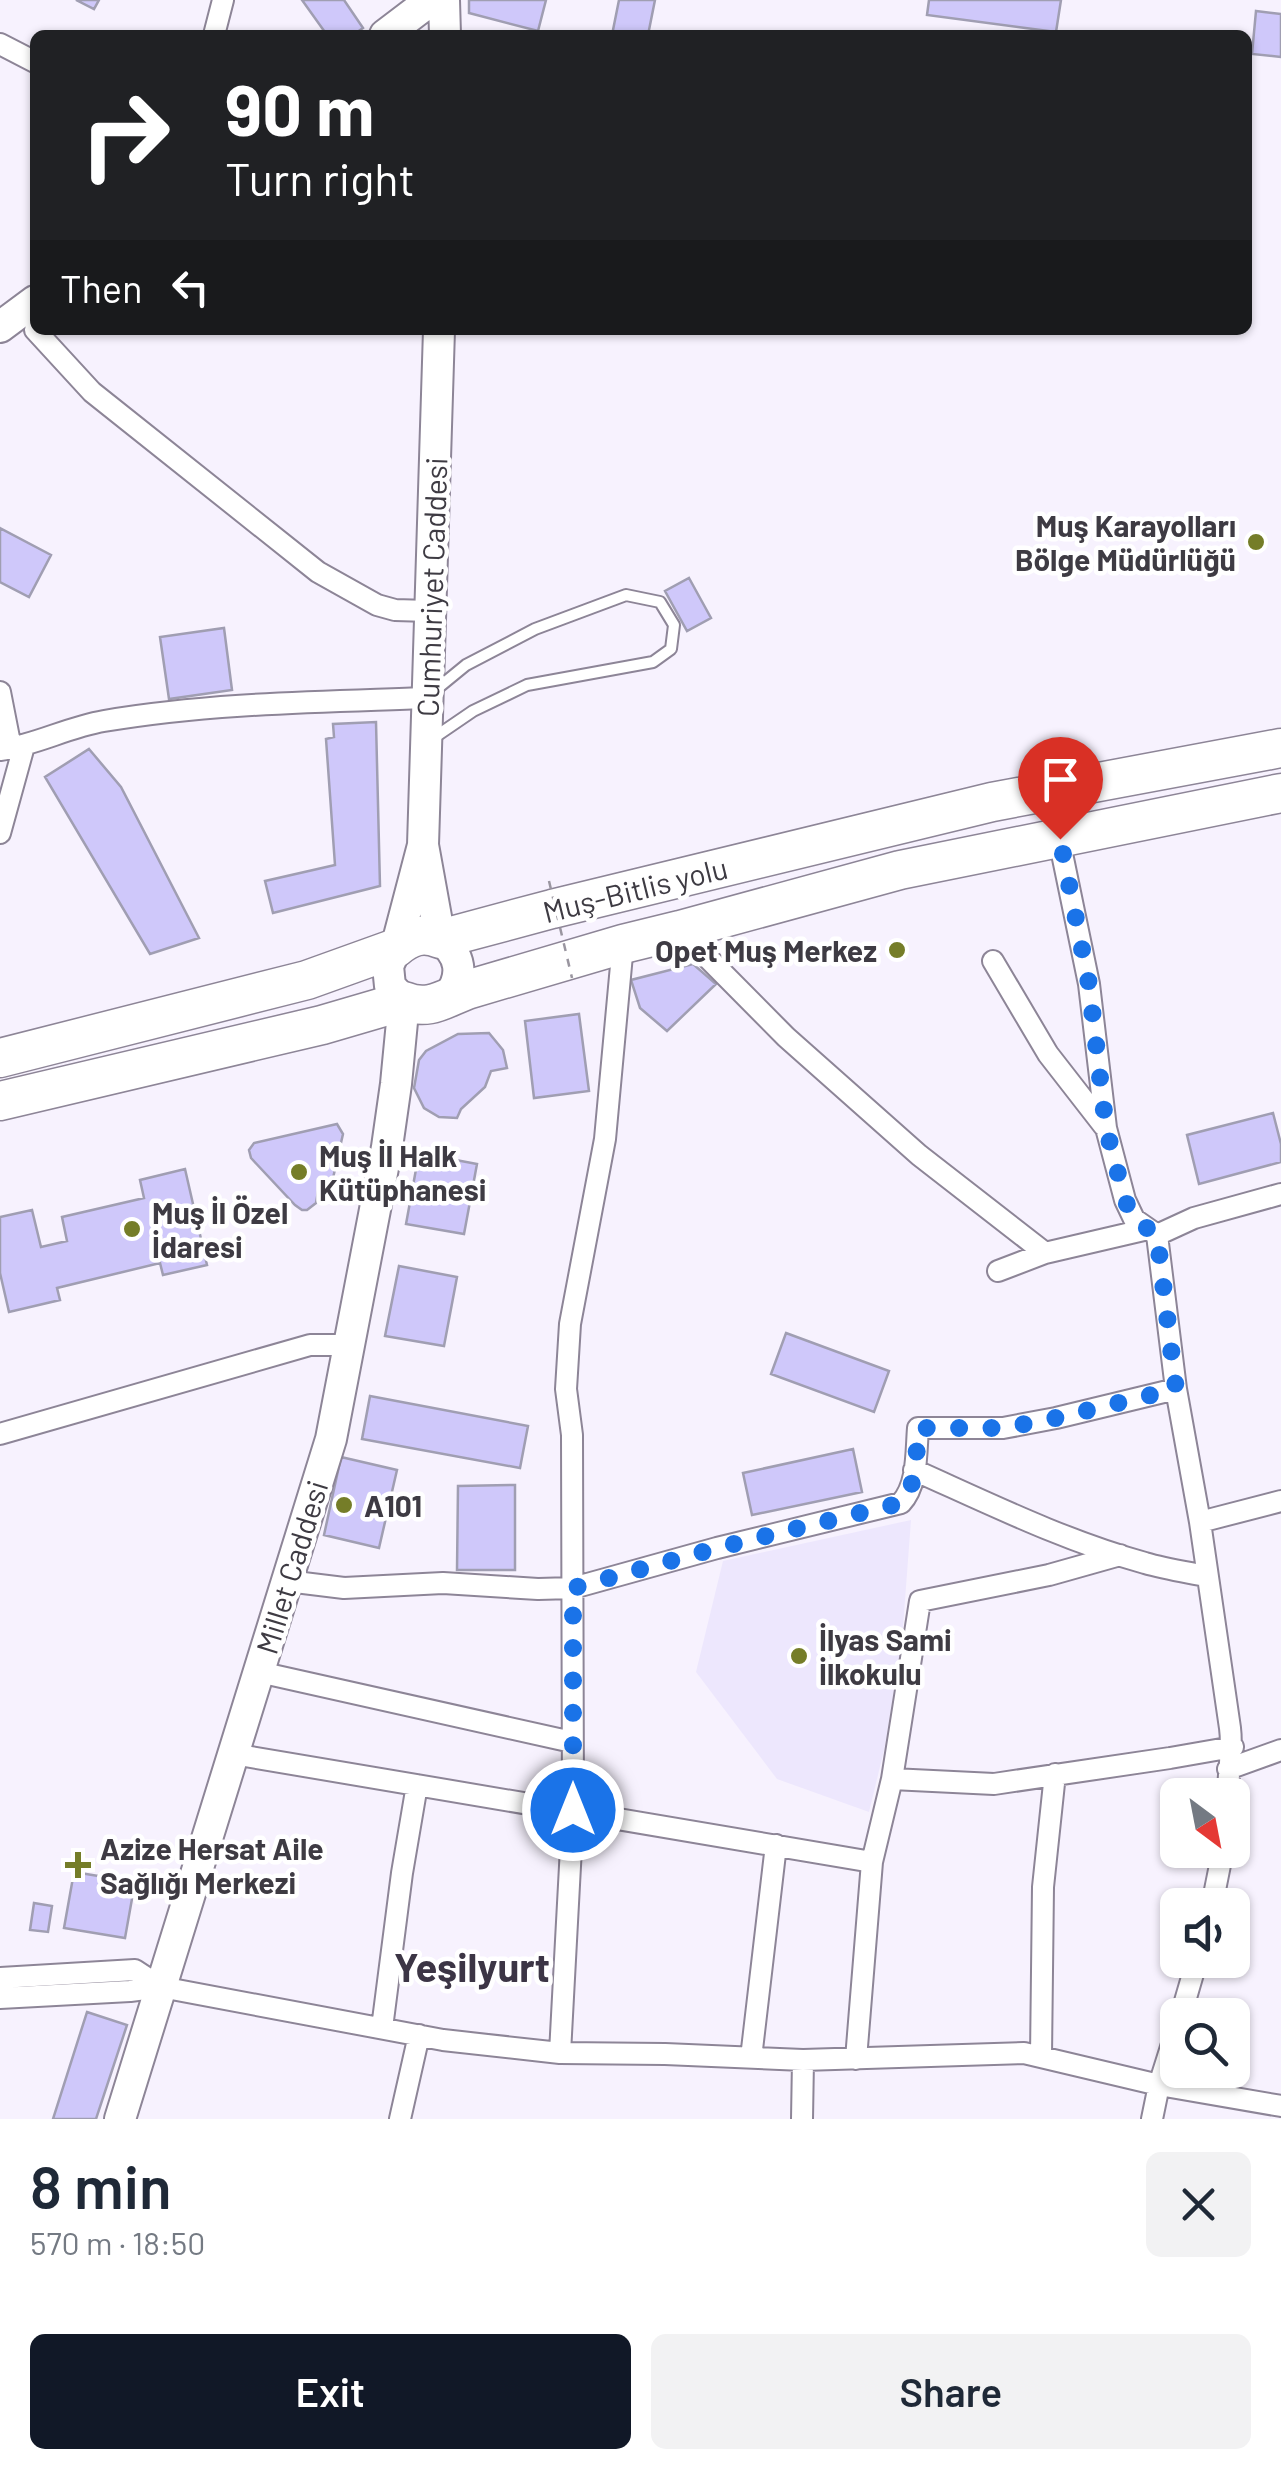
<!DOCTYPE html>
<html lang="en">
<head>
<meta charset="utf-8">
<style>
  body { margin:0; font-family:Barlow,sans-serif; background:#f2f2f3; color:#1f2937; height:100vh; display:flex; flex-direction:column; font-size:38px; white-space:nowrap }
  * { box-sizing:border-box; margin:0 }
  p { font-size:32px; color:#747a83 }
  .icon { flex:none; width:55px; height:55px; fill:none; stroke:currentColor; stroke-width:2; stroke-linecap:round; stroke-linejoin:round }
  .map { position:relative; height:2119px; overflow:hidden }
  .sheet { display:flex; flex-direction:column; background:#fff; flex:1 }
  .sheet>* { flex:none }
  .hud { position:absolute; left:30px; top:30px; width:1222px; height:305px; border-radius:15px; box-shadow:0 2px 8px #0004; background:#202124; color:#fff; overflow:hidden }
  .needle { width:65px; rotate:148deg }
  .fabs { position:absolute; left:1160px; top:1778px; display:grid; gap:20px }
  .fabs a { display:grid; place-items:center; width:90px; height:90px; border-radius:15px; background:#fff; box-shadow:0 2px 8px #0004; font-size:50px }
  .pin { position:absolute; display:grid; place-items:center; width:85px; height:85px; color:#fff; margin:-102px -42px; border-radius:50% 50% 50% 0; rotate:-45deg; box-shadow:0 0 10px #0007 }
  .pin .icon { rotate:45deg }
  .me { position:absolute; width:110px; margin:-55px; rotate:0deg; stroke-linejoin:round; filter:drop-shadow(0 0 8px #0008) }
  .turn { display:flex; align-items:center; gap:35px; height:210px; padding:0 30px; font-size:45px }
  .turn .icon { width:130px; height:130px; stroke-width:2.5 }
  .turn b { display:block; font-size:70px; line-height:85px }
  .then { display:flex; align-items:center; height:95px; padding:0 30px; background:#0003; gap:20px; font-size:38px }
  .round { display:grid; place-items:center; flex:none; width:105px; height:105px; border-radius:15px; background:#f2f2f3 }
  .summary { display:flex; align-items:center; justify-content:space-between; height:170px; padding:0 30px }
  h1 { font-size:60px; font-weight:600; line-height:75px }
  .action { display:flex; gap:20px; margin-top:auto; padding:20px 30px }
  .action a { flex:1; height:115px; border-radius:15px; background:#111827; color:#fff; font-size:40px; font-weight:600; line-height:115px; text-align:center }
  .action a+a { background:#f2f2f3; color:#1f2937 }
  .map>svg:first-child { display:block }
</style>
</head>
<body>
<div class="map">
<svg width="1281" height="2119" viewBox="0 0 1281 2119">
  <rect width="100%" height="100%" fill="#f7f2fe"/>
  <path fill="#ede7fd" d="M 911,1520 L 902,1640 L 885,1746 L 869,1812 L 777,1779 L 696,1672 L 723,1561 Z"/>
  <path fill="#cfc8fa" stroke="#a09eb2" stroke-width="2.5" d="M 76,0 L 99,0 L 94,9 Z
    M 302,0 L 344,0 L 363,28 L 353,35 L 327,35 Z
    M 469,0 L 546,0 L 538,31 L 469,13 Z
    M 619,0 L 655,0 L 648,35 L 612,35 Z
    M 929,0 L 1061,0 L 1056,32 L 927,15 Z
    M 1256,11 L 1281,14 L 1281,57 L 1252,54 Z
    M 0,528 L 51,555 L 29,597 L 0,582 Z
    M 689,578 L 711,618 L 687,631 L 665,591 Z
    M 224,628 L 232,690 L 169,699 L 160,637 Z
    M 376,722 L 380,886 L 273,913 L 265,881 L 335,865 L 326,739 L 334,737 L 333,724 Z
    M 89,749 L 121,787 L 199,938 L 150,954 L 45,777 Z
    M 693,964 L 716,984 L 667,1031 L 640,1008 L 631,980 Z
    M 579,1014 L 589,1091 L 534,1098 L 525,1021 Z
    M 489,1033 L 503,1050 L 507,1068 L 491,1071 L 485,1087 L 461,1109 L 457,1118 L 439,1117 L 424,1108 L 414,1088 L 419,1060 L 426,1051 L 458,1034 Z
    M 1273,1113 L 1281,1144 L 1281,1162 L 1199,1184 L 1187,1135 Z
    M 337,1124 L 343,1134 L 331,1187 L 319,1186 L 316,1203 L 307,1210 L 302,1210 L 295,1205 L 251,1158 L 249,1150 L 254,1143 Z
    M 419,1153 L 477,1164 L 464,1234 L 406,1224 Z
    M 185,1169 L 207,1265 L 163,1275 L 160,1263 L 57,1288 L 60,1300 L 9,1312 L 0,1273 L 0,1217 L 32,1210 L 41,1247 L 67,1241 L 62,1217 L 144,1198 L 140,1180 Z
    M 399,1266 L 457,1277 L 444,1346 L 385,1336 Z
    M 786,1333 L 889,1371 L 874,1412 L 771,1374 Z
    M 370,1396 L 528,1426 L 520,1468 L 362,1439 Z
    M 853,1449 L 862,1492 L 752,1515 L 743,1473 Z
    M 341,1457 L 397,1470 L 379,1548 L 324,1535 Z
    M 515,1485 L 515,1570 L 457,1570 L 458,1486 Z
    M 74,1872 L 135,1882 L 125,1938 L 64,1928 Z
    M 34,1903 L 52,1906 L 48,1932 L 30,1930 Z
    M 87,2012 L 127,2025 L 96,2119 L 53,2119 Z"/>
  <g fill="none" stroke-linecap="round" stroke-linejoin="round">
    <defs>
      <path id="lane" d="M 432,739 L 473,711 L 527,685 L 653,662 L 671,649 L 674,625 L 660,602 L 626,595 L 535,629 L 466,665 L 433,692"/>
      <path id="street" d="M 214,35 L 223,0
        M 0,44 L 35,62
        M 35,330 L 92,392 L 318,572 L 377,605 L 395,610 L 429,611
        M 0,692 L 11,748
        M 0,750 C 36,745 68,727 104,721 C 210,703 319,702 426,698
        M 0,833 L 24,746
        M 1059,839 L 1089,984 L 1106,1128 L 1125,1200 L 1134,1219 L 1157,1235 L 1176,1389 L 1200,1522 L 1230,1728 C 1233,1751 1228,1772 1228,1795
        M 680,930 L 786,1037 L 919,1155 L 1045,1253
        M 993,961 L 1048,1054 L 1104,1126
        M 1157,1235 L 1194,1218 L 1281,1194
        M 998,1271 L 1045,1253 L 1148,1229
        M 0,1434 L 310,1345 L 349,1345
        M 914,1470 C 990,1504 1065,1541 1145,1563 C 1165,1569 1186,1572 1206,1576
        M 1200,1522 L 1281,1501
        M 287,1581 L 344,1588 L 443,1583 L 538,1589 L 573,1588 L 717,1548 L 901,1503 C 918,1485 916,1452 918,1428 L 1003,1428 L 1056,1418 L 1176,1389
        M 259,1672 L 572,1742
        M 233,1754 L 872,1862
        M 1228,1769 L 1281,1750
        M 892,1779 L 994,1784 L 1170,1758 L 1233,1747
        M 1212,1905 L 1223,1850
        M 0,1978 L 135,1970 L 161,1987
        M 0,1998 L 130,1991 L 161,1987 L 443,2040 L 560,2053 L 665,2054 L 803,2060 L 1024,2053 L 1159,2085 L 1281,2106
        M 1181,2015 L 1197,1960
        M 382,2028 L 402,1873 L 417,1785
        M 560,2053 L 573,1810 L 572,1435 L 566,1389 L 570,1324 L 605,1139 L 623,944
        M 1041,2056 L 1043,1887 L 1055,1774
        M 751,2058 L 776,1845
        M 856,2059 L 872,1862 L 892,1779 L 920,1601 L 1049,1575 L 1120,1555
        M 400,2119 L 419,2035
        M 802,2119 L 803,2060
        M 1152,2119 L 1159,2085 L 1178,2025"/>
      <path id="secondary" d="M 444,0 L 445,35
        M 385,35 L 431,0
        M 0,327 L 35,301
        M 439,330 L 423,845 L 440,939 C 461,955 464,975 449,996
        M 120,2119 L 331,1439 L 387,1147 L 396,1084 L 404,1001 L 390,986 L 388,966 L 396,948 L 423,845"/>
      <path id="highway" d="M 0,1058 L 307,980 L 396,948 C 410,936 423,932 440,939 L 552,909 L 992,802 L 1281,748
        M 0,1101 L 322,1025 L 404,1001 C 430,1012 446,997 470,989 L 623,944 L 680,930 L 900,870 L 1281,793"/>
    </defs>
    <use href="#lane" stroke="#8d8597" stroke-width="14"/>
    <use href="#street" stroke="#8d8597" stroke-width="24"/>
    <use href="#secondary" stroke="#8d8597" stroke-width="34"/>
    <use href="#highway" stroke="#8d8597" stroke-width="41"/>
    <use href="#lane" stroke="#fff" stroke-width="10"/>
    <use href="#street" stroke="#fff" stroke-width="20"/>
    <use href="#secondary" stroke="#fff" stroke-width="30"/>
    <use href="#highway" stroke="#fff" stroke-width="38"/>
    <path stroke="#9a96a0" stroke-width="2.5" stroke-dasharray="8 8" stroke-linecap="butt" d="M 549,881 L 572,978"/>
  </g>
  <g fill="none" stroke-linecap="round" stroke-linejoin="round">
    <path stroke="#1a73e8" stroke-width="18" stroke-dasharray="0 32.4" d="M 573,1810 L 573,1588 L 717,1548 L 901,1503 C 918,1485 916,1452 918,1428 L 1004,1428 L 1056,1418 L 1176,1389 L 1157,1235 L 1134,1219 L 1125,1200 L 1106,1128 L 1089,984 L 1060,839"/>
  </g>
  <g fill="#757d28" stroke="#fff" stroke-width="4">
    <circle cx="1256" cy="542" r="10"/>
    <circle cx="897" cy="950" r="10"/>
    <circle cx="299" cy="1172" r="10"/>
    <circle cx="132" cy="1229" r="10"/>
    <circle cx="344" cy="1505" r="10"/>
    <circle cx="799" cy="1656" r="10"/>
    <path d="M73 1850h10v10h10v10h-10v10h-10v-10h-10v-10h10z"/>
  </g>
  <g text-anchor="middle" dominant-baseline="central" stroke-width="9" stroke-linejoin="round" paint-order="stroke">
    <g font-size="30" font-weight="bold" fill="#3e3b43" stroke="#fff" text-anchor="start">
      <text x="1236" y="525" text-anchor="end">Muş Karayolları<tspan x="1236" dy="34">Bölge Müdürlüğü</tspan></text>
      <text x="877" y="950" text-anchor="end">Opet Muş Merkez</text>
      <text x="319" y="1155">Muş İl Halk<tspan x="319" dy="34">Kütüphanesi</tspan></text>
      <text x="152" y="1212">Muş İl Özel<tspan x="152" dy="34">İdaresi</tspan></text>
      <text x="364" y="1505">A101</text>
      <text x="819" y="1639">İlyas Sami<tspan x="819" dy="34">İlkokulu</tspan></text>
      <text x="100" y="1848">Azize Hersat Aile<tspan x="100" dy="34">Sağlığı Merkezi</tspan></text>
    </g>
    <g font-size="30" fill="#3e3b43" stroke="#fff">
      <text transform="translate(431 587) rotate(-88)">Cumhuriyet Caddesi</text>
      <text transform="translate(635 889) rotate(-14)">Muş-Bitlis yolu</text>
      <text transform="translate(291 1567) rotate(-73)">Millet Caddesi</text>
    </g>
    <g font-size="40" font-weight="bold" fill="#3c3545" stroke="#fff">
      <text x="472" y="1966">Yeşilyurt</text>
    </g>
  </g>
</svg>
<div class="fabs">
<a><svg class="needle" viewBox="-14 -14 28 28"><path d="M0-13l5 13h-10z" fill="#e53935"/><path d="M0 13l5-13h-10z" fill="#747a83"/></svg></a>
<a><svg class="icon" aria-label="sound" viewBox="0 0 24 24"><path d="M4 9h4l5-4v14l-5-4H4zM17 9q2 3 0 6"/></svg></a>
<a><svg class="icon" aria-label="search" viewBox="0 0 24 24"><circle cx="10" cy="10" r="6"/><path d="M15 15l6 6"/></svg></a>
</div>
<div class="pin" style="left:1060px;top:839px;background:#d93025"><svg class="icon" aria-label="arrive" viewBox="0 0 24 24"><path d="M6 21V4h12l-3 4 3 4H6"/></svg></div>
<svg class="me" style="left:573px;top:1810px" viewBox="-20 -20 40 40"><circle r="17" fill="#1a73e8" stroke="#fff" stroke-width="3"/><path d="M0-11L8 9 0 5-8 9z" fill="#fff"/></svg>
<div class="hud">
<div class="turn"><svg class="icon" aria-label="right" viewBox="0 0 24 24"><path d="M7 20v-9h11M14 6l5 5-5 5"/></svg><div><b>90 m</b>Turn right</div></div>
<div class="then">Then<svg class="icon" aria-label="left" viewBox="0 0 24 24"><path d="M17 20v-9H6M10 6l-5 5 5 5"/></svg></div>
</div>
</div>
<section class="sheet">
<div class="summary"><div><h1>8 min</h1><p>570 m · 18:50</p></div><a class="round"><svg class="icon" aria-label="close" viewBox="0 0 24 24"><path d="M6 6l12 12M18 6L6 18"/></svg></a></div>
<div class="action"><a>Exit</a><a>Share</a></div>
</section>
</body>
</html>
